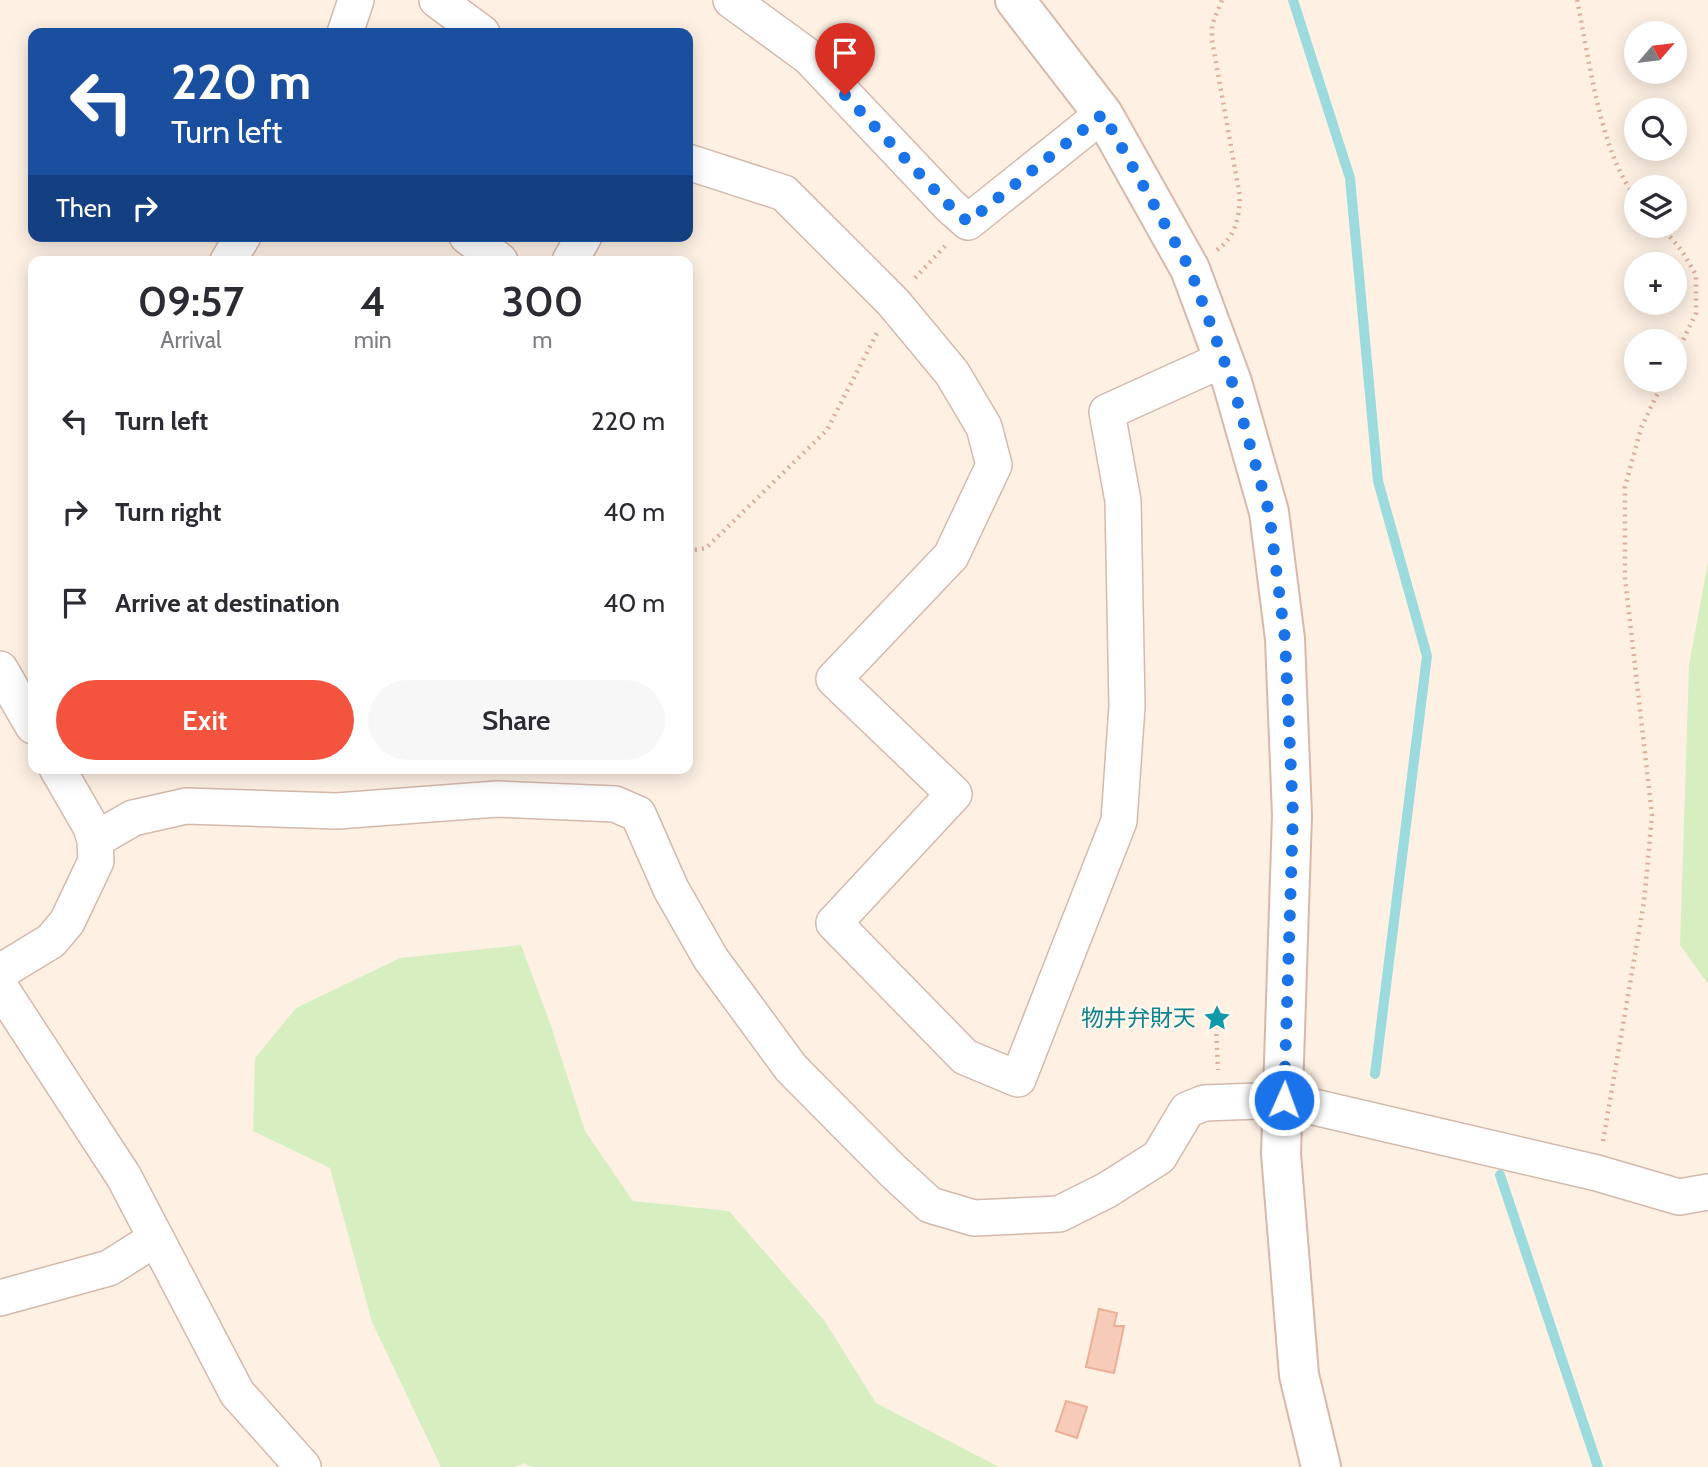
<!DOCTYPE html>
<html lang="en">
<head>
<meta charset="utf-8">
<style>
  body { margin:0; font-family:Cabin,"Noto Sans JP",sans-serif; background:#f7f7f7; color:#2b2b33; height:100vh; display:flex; flex-direction:column; font-size:26px; white-space:nowrap }
  * { box-sizing:border-box; margin:0 }
  p { font-size:23px; color:#7c7c81 }
  .icon { flex:none; width:38px; height:38px; fill:none; stroke:currentColor; stroke-width:2; stroke-linecap:round; stroke-linejoin:round }
  .map { position:relative; flex:1; overflow:hidden }
  .drawer { position:absolute; left:28px; top:256px; width:665px; height:518px; display:flex; flex-direction:column; background:#fff; border-radius:14px; box-shadow:0 4px 18px #0003 }
  .drawer>* { flex:none }
  .top-card { position:absolute; left:28px; top:28px; width:665px; height:214px; border-radius:14px; box-shadow:0 4px 18px #0003; background:#1a4fa0; color:#fff; overflow:hidden }
  .needle { width:46px; rotate:62deg }
  .controls { position:absolute; left:1624px; top:21px; display:grid; gap:14px }
  .controls a { display:grid; place-items:center; width:63px; height:63px; border-radius:50%; background:#fff; box-shadow:0 4px 18px #0003; font-size:35px }
  .pin { position:absolute; display:grid; place-items:center; width:60px; height:60px; color:#fff; margin:-72px -30px; border-radius:50% 50% 50% 0; rotate:-45deg; box-shadow:0 0 7px #0007 }
  .pin .icon { rotate:45deg }
  .me { position:absolute; width:77px; margin:-38px; rotate:2deg; stroke-linejoin:round; filter:drop-shadow(0 0 5px #0008) }
  .turn { display:flex; align-items:center; gap:24px; height:147px; padding:0 28px; font-size:32px }
  .turn .icon { width:91px; height:91px; stroke-width:2.5 }
  .turn b { display:block; font-size:49px; line-height:60px }
  .then { display:flex; align-items:center; height:66px; padding:0 28px; background:#0003; gap:14px; font-size:26px }
  .eta { display:flex; justify-content:space-evenly; align-items:center; height:119px; text-align:center }
  .eta b { font-size:42px; font-weight:600; line-height:49px }
  .button { display:flex; gap:14px; margin-top:auto; padding:14px 28px }
  .button a { flex:1; height:80px; border-radius:42px; background:#f4533d; color:#fff; font-size:28px; font-weight:600; line-height:80px; text-align:center }
  .button a+a { background:#f7f7f7; color:#2b2b33 }
  ul { padding:0; list-style:none }
  li { display:flex; align-items:center; gap:21px; height:91px; padding:0 28px }
  li div { flex:1 }
  li b { display:block; font-size:26px }
  li em { font-style:normal }
  .map>svg:first-child { display:block }
</style>
</head>
<body>
<div class="map">
<svg width="1708" height="1467" viewBox="0 0 1708 1467">
  <rect width="100%" height="100%" fill="#fef1e4"/>
  <path fill="#d7eec1" d="M 1708,562 L 1708,984 L 1680,945 L 1689,665 Z
    M 521,945 L 550,1023 L 585,1131 L 633,1201 L 729,1211 L 824,1320 L 876,1403 L 999,1467 L 531,1467 L 525,1463 L 515,1467 L 441,1467 L 372,1322 L 330,1168 L 253,1131 L 255,1058 L 296,1008 L 400,958 Z"/>
  <g fill="none" stroke-linecap="round" stroke-linejoin="round">
    <path stroke="#9bdadd" stroke-width="10" d="M 1293,0 L 1350,178 L 1378,481 L 1427,656 L 1375,1074
      M 1500,1175 L 1598,1467"/>
  </g>
  <path fill="#f7cbb9" stroke="#ebaf97" stroke-width="2" d="M 1099,1309 L 1117,1313 L 1114,1326 L 1124,1326 L 1114,1373 L 1086,1367 Z
    M 1066,1401 L 1087,1407 L 1077,1438 L 1056,1431 Z"/>
  <g fill="none" stroke-linecap="round" stroke-linejoin="round">
    <defs>
      <path id="street" d="M 437,0 L 482,33
        M 731,0 L 809,57 L 950,206 L 968,222 L 1103,114
        M 345,33 L 356,0
        M 688,162 L 784,193 L 893,302 L 952,373 L 984,427 L 994,465 L 951,556 L 834,679 L 954,794 L 834,923 L 965,1057 L 1018,1079 L 1119,821 L 1127,706 L 1123,501 L 1107,412 L 1224,359
        M 467,236 L 500,261
        M 228,261 L 243,236
        M 570,261 L 584,236
        M 0,669 L 33,726
        M 95,840 L 133,818 L 186,806 L 337,811 L 497,799 L 615,804 L 638,814 L 671,889 L 711,959 L 791,1068 L 893,1171 L 930,1205 L 974,1218 L 1059,1214 L 1107,1190 L 1159,1157 L 1187,1110 L 1204,1103 L 1284,1100 L 1597,1173 L 1679,1197 L 1708,1192
        M 0,972 L 51,941 L 67,922 L 96,861 L 95,840 L 91,827 L 57,768
        M 0,987 L 124,1177 L 237,1393 L 303,1467
        M 0,1298 L 109,1268 L 155,1239"/>
      <path id="secondary" d="M 1015,0 L 1103,114 L 1190,269 L 1232,382 L 1269,512 L 1285,639 L 1292,815 L 1281,1154 L 1299,1375 L 1321,1467"/>
    </defs>
    <use href="#street" stroke="#d4b9ab" stroke-width="38"/>
    <use href="#secondary" stroke="#d7b8a9" stroke-width="42"/>
    <path stroke="#dcae9b" stroke-width="4.5" stroke-dasharray="2 5" stroke-linecap="butt" d="M 1577,0 C 1589,56 1600,154 1636,197
      M 1661,226 L 1682,251 L 1696,275 L 1696,313 L 1675,357
      M 1217,250 C 1235,237 1239,219 1240,197 L 1212,40 L 1212,25 L 1222,0
      M 915,278 L 945,246
      M 688,551 L 706,548 L 827,430 L 877,333
      M 1216,1027 L 1218,1070
      M 1603,1141 L 1644,902 L 1652,815 L 1625,578 L 1625,487 L 1641,428 L 1664,380"/>
    <use href="#street" stroke="#fff" stroke-width="35"/>
    <use href="#secondary" stroke="#fff" stroke-width="38"/>
  </g>
  <g fill="none" stroke-linecap="round" stroke-linejoin="round">
    <path stroke="#1a73e8" stroke-width="12" stroke-dasharray="0 21.6" d="M 845,95 L 950,206 L 968,222 L 1103,114 L 1190,269 L 1232,382 L 1269,512 L 1285,639 L 1293,815 L 1284,1100"/>
  </g>
  <defs>
    <symbol id="sight-bare" viewBox="-9 -9 18 18"><path d="M0-6L1.8-2.2L6-1.7L2.9 1.2L3.7 5.4L0 3.3L-3.7 5.4L-2.9 1.2L-6-1.7L-1.8-2.2Z" fill="#0f9aa8" stroke="#fff6ec" stroke-width="2.5" paint-order="stroke"/></symbol>
  </defs>
  <g fill-rule="evenodd">
    <use href="#sight-bare" x="1198" y="999" width="38" height="38"/>
  </g>
  <g text-anchor="middle" dominant-baseline="central" stroke-width="5" stroke-linejoin="round" paint-order="stroke">
    <g font-size="23" fill="#0d838f" stroke="#fff6ec" text-anchor="end">
      <text x="1196" y="1018">物井弁財天</text>
    </g>
  </g>
</svg>
<div class="controls">
<a><svg class="needle" viewBox="-14 -14 28 28"><path d="M0-13l5 13h-10z" fill="#e53935"/><path d="M0 13l5-13h-10z" fill="#7c7c81"/></svg></a>
<a><svg class="icon" aria-label="search" viewBox="0 0 24 24"><circle cx="10" cy="10" r="6"/><path d="M15 15l6 6"/></svg></a>
<a><svg class="icon" aria-label="layers" viewBox="0 0 24 24"><path d="M12 4l9 5-9 5-9-5zM3 14l9 5 9-5"/></svg></a>
<a>+</a>
<a>−</a>
</div>
<div class="pin" style="left:845px;top:95px;background:#d93025"><svg class="icon" aria-label="arrive" viewBox="0 0 24 24"><path d="M6 21V4h12l-3 4 3 4H6"/></svg></div>
<svg class="me" style="left:1284px;top:1100px" viewBox="-20 -20 40 40"><circle r="17" fill="#1a73e8" stroke="#fff" stroke-width="3"/><path d="M0-11L8 9 0 5-8 9z" fill="#fff"/></svg>
<div class="top-card">
<div class="turn"><svg class="icon" aria-label="left" viewBox="0 0 24 24"><path d="M17 20v-9H6M10 6l-5 5 5 5"/></svg><div><b>220 m</b>Turn left</div></div>
<div class="then">Then<svg class="icon" aria-label="right" viewBox="0 0 24 24"><path d="M7 20v-9h11M14 6l5 5-5 5"/></svg></div>
</div>
<section class="drawer">
<div class="eta">
<div><b>09:57</b><p>Arrival</p></div>
<div><b>4</b><p>min</p></div>
<div><b>300</b><p>m</p></div>
</div>
<ul>
<li><svg class="icon" aria-label="left" viewBox="0 0 24 24"><path d="M17 20v-9H6M10 6l-5 5 5 5"/></svg><div><b>Turn left</b></div><em>220 m</em></li>
<li><svg class="icon" aria-label="right" viewBox="0 0 24 24"><path d="M7 20v-9h11M14 6l5 5-5 5"/></svg><div><b>Turn right</b></div><em>40 m</em></li>
<li><svg class="icon" aria-label="arrive" viewBox="0 0 24 24"><path d="M6 21V4h12l-3 4 3 4H6"/></svg><div><b>Arrive at destination</b></div><em>40 m</em></li>
</ul>
<div class="button"><a>Exit</a><a>Share</a></div>
</section>
</div>
</body>
</html>
